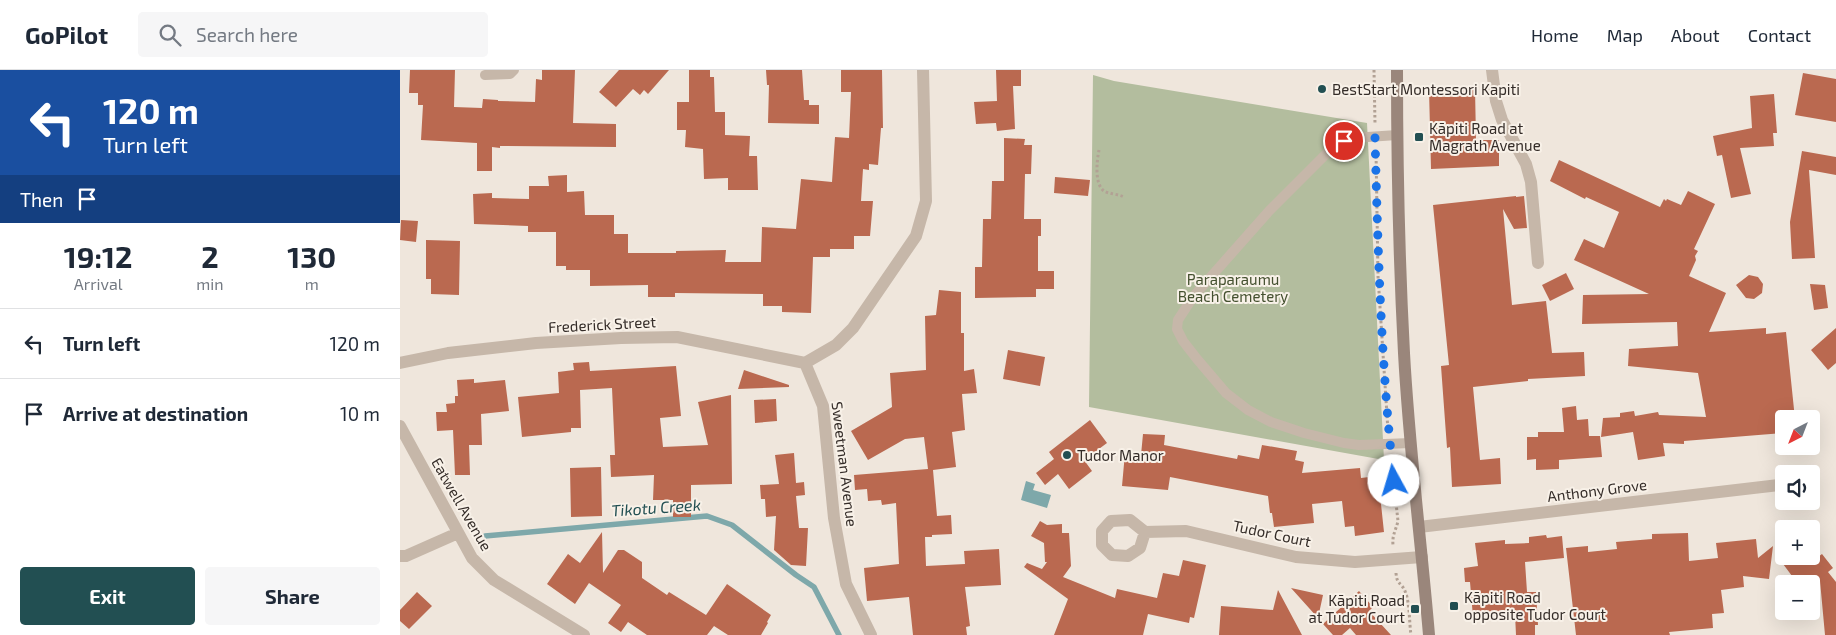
<!DOCTYPE html>
<html lang="en">
<head>
<meta charset="utf-8">
<style>
  body { margin:0; font-family:"Exo 2",sans-serif; background:#f6f6f7; color:#1f2937; height:100vh; display:flex; flex-direction:column; font-size:19px; white-space:nowrap }
  * { box-sizing:border-box; margin:0 }
  p { font-size:16px; color:#747a83 }
  .icon { flex:none; width:28px; height:28px; fill:none; stroke:currentColor; stroke-width:2; stroke-linecap:round; stroke-linejoin:round }
  .map { position:relative; flex:1; overflow:hidden }
  .sheet { display:flex; flex-direction:column; background:#fff; width:400px }
  .sheet>* { flex:none }
  .guide { background:#1a4fa0; color:#fff; overflow:hidden }
  .needle { width:32px; rotate:222deg }
  .fabs { position:absolute; left:1375px; top:340px; display:grid; gap:10px }
  .fabs a { display:grid; place-items:center; width:45px; height:45px; border-radius:5px; background:#fff; box-shadow:0 5px 20px #0002; font-size:25px }
  .pin { position:absolute; display:grid; place-items:center; width:42px; height:42px; color:#fff; margin:-21px; border:2px solid #fff; border-radius:50%; box-shadow:0 1px 5px #0007 }
  .me { position:absolute; width:55px; margin:-28px; rotate:354deg; stroke-linejoin:round; filter:drop-shadow(0 0 4px #0008) }
  .turn { display:flex; align-items:center; gap:18px; height:105px; padding:0 20px; font-size:22px }
  .turn .icon { width:65px; height:65px; stroke-width:2.5 }
  .turn b { display:block; font-size:35px; line-height:42px }
  .then { display:flex; align-items:center; height:48px; padding:0 20px; background:#0003; gap:10px; font-size:19px }
  .eta { display:flex; justify-content:space-evenly; align-items:center; height:85px; text-align:center }
  .eta b { font-size:30px; font-weight:700; line-height:35px }
  .button { display:flex; gap:10px; margin-top:auto; padding:10px 20px }
  .button a { flex:1; height:58px; border-radius:5px; background:#224f52; color:#fff; font-size:20px; font-weight:700; line-height:58px; text-align:center }
  .button a+a { background:#f6f6f7; color:#1f2937 }
  ul { padding:0; list-style:none }
  li { display:flex; align-items:center; gap:15px; height:70px; padding:0 20px; border-top:1px solid #e0e1e3 }
  li div { flex:1 }
  li b { display:block; font-size:19px }
  li em { font-style:normal }
  header { display:flex; align-items:center; gap:30px; box-sizing:border-box; height:70px; padding:0 25px; background:#fff; border-bottom:1px solid #e0e1e3 }
  header strong { font-size:24px }
  nav { display:flex; gap:28px; margin-inline-start:auto; font-size:18px }
  .search { width:350px; height:45px; background:#f6f6f7; display:flex; align-items:center; gap:12px; box-sizing:border-box; padding:0 18px; border-radius:5px; color:#747a83; font-size:19px }
  main { display:flex; flex:1; min-height:0 }
  .map>svg:first-child { display:block }
</style>
</head>
<body>
<header>
<strong>GoPilot</strong>
<div class="search"><svg class="icon" aria-label="search" viewBox="0 0 24 24"><circle cx="10" cy="10" r="6"/><path d="M15 15l6 6"/></svg>Search here</div>
<nav><a>Home</a><a>Map</a><a>About</a><a>Contact</a></nav>
</header>
<main>
<section class="sheet">
<div class="guide">
<div class="turn"><svg class="icon" aria-label="left" viewBox="0 0 24 24"><path d="M17 20v-9H6M10 6l-5 5 5 5"/></svg><div><b>120 m</b>Turn left</div></div>
<div class="then">Then<svg class="icon" aria-label="arrive" viewBox="0 0 24 24"><path d="M6 21V4h12l-3 4 3 4H6"/></svg></div>
</div>
<div class="eta">
<div><b>19:12</b><p>Arrival</p></div>
<div><b>2</b><p>min</p></div>
<div><b>130</b><p>m</p></div>
</div>
<ul>
<li><svg class="icon" aria-label="left" viewBox="0 0 24 24"><path d="M17 20v-9H6M10 6l-5 5 5 5"/></svg><div><b>Turn left</b></div><em>120 m</em></li>
<li><svg class="icon" aria-label="arrive" viewBox="0 0 24 24"><path d="M6 21V4h12l-3 4 3 4H6"/></svg><div><b>Arrive at destination</b></div><em>10 m</em></li>
</ul>
<div class="button"><a>Exit</a><a>Share</a></div>
</section>
<div class="map">
<svg width="1436" height="565" viewBox="0 0 1436 565">
  <rect width="100%" height="100%" fill="#efe6dc"/>
  <path fill="#b3bd9e" d="M 693,5 L 714,11 L 967,53 L 984,390 L 689,337 Z"/>
  <path fill="#7ea8aa" d="M 626,411 L 635,414 L 633,420 L 651,425 L 647,438 L 621,430 Z"/>
  <g fill="none" stroke-linecap="round" stroke-linejoin="round">
    <path stroke="#7ea8aa" stroke-width="5.5" d="M 85,466 L 307,446 L 332,455 L 396,505 L 414,517 L 439,565"/>
  </g>
  <path fill="#ba6950" d="M 10,0 L 55,0 L 54,37 L 82,38 L 83,29 L 98,30 L 98,31 L 135,32 L 136,9 L 142,10 L 142,0 L 175,0 L 173,53 L 216,54 L 216,77 L 100,76 L 100,78 L 92,77 L 92,101 L 77,101 L 77,73 L 21,70 L 23,35 L 18,35 L 18,23 L 9,23 Z
    M 219,0 L 269,0 L 248,24 L 244,20 L 240,25 L 233,19 L 216,37 L 199,22 Z
    M 289,0 L 310,0 L 310,7 L 314,7 L 315,42 L 325,42 L 325,65 L 350,66 L 349,86 L 357,86 L 358,120 L 328,120 L 328,108 L 304,109 L 303,79 L 285,77 L 286,60 L 277,60 L 277,32 L 289,32 Z
    M 366,0 L 402,0 L 404,30 L 409,30 L 409,35 L 419,35 L 419,54 L 368,53 L 369,15 L 367,15 Z
    M 441,0 L 482,0 L 483,58 L 481,58 L 478,95 L 469,94 L 469,100 L 463,99 L 461,131 L 473,131 L 470,166 L 454,166 L 454,179 L 430,179 L 430,187 L 413,187 L 411,243 L 382,242 L 382,236 L 363,236 L 363,224 L 275,223 L 275,227 L 248,227 L 248,215 L 190,216 L 190,200 L 166,200 L 166,196 L 156,196 L 156,162 L 128,162 L 128,156 L 74,154 L 73,124 L 92,123 L 92,128 L 129,129 L 129,116 L 149,116 L 148,106 L 167,105 L 167,122 L 184,121 L 185,145 L 214,145 L 214,164 L 228,164 L 228,183 L 276,183 L 276,181 L 326,180 L 325,192 L 361,192 L 362,157 L 396,159 L 401,109 L 432,112 L 435,67 L 449,68 L 451,22 L 441,22 Z
    M 596,0 L 621,0 L 621,16 L 613,16 L 615,59 L 597,61 L 596,53 L 576,54 L 574,32 L 597,31 Z
    M 1403,3 L 1436,9 L 1436,52 L 1395,45 Z
    M 1040,18 L 1075,18 L 1076,70 L 1099,70 L 1099,96 L 1031,99 L 1029,19 Z
    M 1374,24 L 1377,63 L 1373,63 L 1374,76 L 1340,78 L 1351,124 L 1331,128 L 1322,85 L 1317,86 L 1313,66 L 1352,58 L 1350,26 Z
    M 604,68 L 625,69 L 624,75 L 632,75 L 631,104 L 625,104 L 624,149 L 641,149 L 641,166 L 638,166 L 638,201 L 654,201 L 654,219 L 636,219 L 636,227 L 575,228 L 575,197 L 582,197 L 583,149 L 591,149 L 592,111 L 604,111 Z
    M 1402,81 L 1436,87 L 1436,105 L 1409,100 L 1415,188 L 1392,189 L 1390,152 Z
    M 1159,90 L 1260,137 L 1264,129 L 1266,131 L 1267,129 L 1281,135 L 1288,121 L 1315,134 L 1294,179 L 1298,181 L 1295,186 L 1296,190 L 1289,206 L 1326,223 L 1309,262 L 1366,258 L 1366,264 L 1386,262 L 1395,349 L 1384,349 L 1384,363 L 1284,371 L 1284,374 L 1263,373 L 1265,386 L 1238,390 L 1233,362 L 1201,367 L 1203,348 L 1220,347 L 1220,343 L 1234,341 L 1235,346 L 1258,342 L 1259,345 L 1306,347 L 1298,303 L 1228,296 L 1229,279 L 1278,276 L 1277,252 L 1182,254 L 1183,225 L 1249,224 L 1174,190 L 1184,169 L 1204,178 L 1219,142 L 1186,127 L 1185,129 L 1150,111 Z
    M 655,107 L 690,110 L 688,126 L 654,123 Z
    M 1116,126 L 1116,127 L 1124,126 L 1127,158 L 1114,159 L 1103,139 L 1112,235 L 1146,231 L 1152,283 L 1184,282 L 1185,306 L 1128,309 L 1128,311 L 1073,317 L 1080,390 L 1100,388 L 1101,414 L 1052,417 L 1050,377 L 1047,378 L 1041,296 L 1049,295 L 1033,135 Z
    M 1,150 L 18,151 L 16,172 L 0,170 Z
    M 26,170 L 60,171 L 59,225 L 31,224 L 31,209 L 26,209 Z
    M 1166,203 L 1174,219 L 1150,231 L 1142,215 Z
    M 1349,205 L 1358,207 L 1363,214 L 1362,223 L 1354,229 L 1346,228 L 1336,215 Z
    M 1410,214 L 1425,215 L 1428,238 L 1414,240 Z
    M 539,220 L 561,222 L 561,263 L 564,263 L 564,301 L 574,299 L 577,323 L 562,324 L 565,360 L 552,362 L 556,397 L 533,400 L 537,446 L 551,445 L 552,464 L 532,465 L 532,467 L 525,467 L 526,496 L 565,494 L 564,481 L 599,479 L 601,515 L 565,517 L 570,556 L 566,557 L 567,565 L 513,565 L 509,527 L 467,531 L 464,498 L 499,494 L 496,433 L 482,435 L 481,430 L 468,431 L 467,419 L 455,420 L 454,405 L 528,399 L 524,367 L 505,369 L 468,390 L 451,361 L 492,337 L 490,303 L 526,300 L 525,246 L 536,245 Z
    M 1436,258 L 1436,293 L 1428,300 L 1411,280 Z
    M 608,280 L 645,287 L 640,316 L 603,309 Z
    M 189,292 L 190,301 L 276,296 L 281,346 L 260,348 L 263,377 L 308,375 L 298,332 L 331,325 L 332,414 L 291,415 L 291,447 L 273,447 L 273,430 L 253,430 L 254,405 L 211,407 L 210,385 L 215,385 L 212,318 L 180,320 L 181,358 L 171,358 L 171,362 L 122,367 L 118,327 L 159,323 L 158,302 L 174,300 L 173,293 Z
    M 344,300 L 389,315 L 389,317 L 338,319 Z
    M 74,309 L 74,313 L 105,310 L 109,341 L 81,344 L 82,375 L 69,375 L 70,405 L 55,405 L 53,360 L 37,361 L 36,342 L 47,342 L 46,334 L 55,333 L 55,326 L 58,326 L 57,310 Z
    M 376,329 L 377,351 L 355,353 L 354,330 Z
    M 1176,336 L 1177,350 L 1188,349 L 1189,366 L 1200,366 L 1202,387 L 1159,390 L 1159,399 L 1136,400 L 1136,389 L 1127,390 L 1127,367 L 1138,367 L 1138,362 L 1164,362 L 1162,338 Z
    M 690,350 L 707,373 L 684,390 L 692,401 L 669,419 L 658,404 L 645,415 L 636,403 L 654,389 L 649,382 Z
    M 743,364 L 765,365 L 764,375 L 837,389 L 838,385 L 859,389 L 862,375 L 897,381 L 895,390 L 904,392 L 902,403 L 960,398 L 961,408 L 978,406 L 984,462 L 955,466 L 954,456 L 945,457 L 942,431 L 912,434 L 914,453 L 874,457 L 872,443 L 870,443 L 868,426 L 770,407 L 768,420 L 722,416 L 725,383 L 741,385 Z
    M 394,383 L 396,413 L 404,412 L 405,425 L 396,426 L 399,458 L 408,458 L 406,496 L 391,495 L 374,480 L 376,446 L 366,447 L 365,429 L 361,429 L 360,415 L 379,414 L 375,385 Z
    M 201,397 L 202,446 L 171,447 L 170,398 Z
    M 640,451 L 647,455 L 662,454 L 662,463 L 669,463 L 671,496 L 663,507 L 715,528 L 717,519 L 757,528 L 763,503 L 779,506 L 783,490 L 806,495 L 794,548 L 790,547 L 789,553 L 748,544 L 743,565 L 654,565 L 668,529 L 624,497 L 627,493 L 642,499 L 647,492 L 645,492 L 644,473 L 631,466 Z
    M 202,462 L 203,503 L 218,480 L 224,480 L 242,492 L 242,508 L 267,525 L 269,522 L 306,545 L 327,514 L 371,545 L 367,552 L 368,553 L 361,565 L 328,565 L 314,556 L 307,565 L 247,565 L 228,552 L 221,562 L 208,553 L 221,535 L 189,513 L 175,534 L 147,514 L 168,484 L 180,493 Z
    M 1288,463 L 1289,491 L 1318,488 L 1316,473 L 1356,469 L 1358,488 L 1373,476 L 1369,509 L 1343,506 L 1344,517 L 1321,520 L 1324,543 L 1312,544 L 1313,558 L 1269,562 L 1270,565 L 1176,565 L 1166,478 L 1188,476 L 1188,482 L 1217,479 L 1216,472 L 1252,469 L 1252,464 Z
    M 1146,465 L 1147,468 L 1162,466 L 1164,488 L 1125,492 L 1127,522 L 1136,522 L 1138,555 L 1135,555 L 1135,565 L 1116,565 L 1115,544 L 1073,547 L 1070,512 L 1065,512 L 1064,498 L 1078,496 L 1075,473 L 1105,470 L 1105,474 L 1129,473 L 1129,467 Z
    M 1422,484 L 1433,498 L 1428,502 L 1436,512 L 1436,565 L 1425,565 L 1420,511 L 1417,514 L 1398,514 L 1377,486 L 1405,486 L 1410,493 Z
    M 891,518 L 923,525 L 918,548 Z
    M 878,520 L 902,565 L 819,565 L 821,536 L 873,540 Z
    M 959,521 L 973,537 L 969,541 L 991,565 L 956,565 L 950,558 L 942,565 L 933,565 L 923,554 Z
    M 17,522 L 32,536 L 9,559 L 0,551 L 0,540 Z"/>
  <g fill="none" stroke-linecap="round" stroke-linejoin="round">
    <path stroke="#b2a194" stroke-width="3" stroke-dasharray="2.5 2.5" stroke-linecap="butt" d="M 974,0 L 975,54
      M 699,80 C 697,90 694,114 704,121 C 709,124 718,124 724,127
      M 976,81 L 978,206 L 988,361
      M 991,388 L 998,451 C 996,460 992,465 993,475
      M 996,503 C 997,515 1001,512 1005,521 C 1010,533 1009,551 1011,565"/>
    <path stroke="#c6b7a9" stroke-width="10" d="M 85,5 L 110,4 L 114,0
      M 997,65 L 953,68 L 944,71 L 928,82 L 869,141 L 793,227 L 778,250 L 777,259 L 783,271 L 797,289 L 826,323 L 848,340 L 871,352 L 904,363 L 944,373 L 959,375 L 1011,373"/>
    <path stroke="#c6b7a9" stroke-width="12" d="M 1092,0 L 1096,31 L 1102,50 L 1126,94 L 1131,112 L 1138,193
      M 0,293 L 48,283 L 136,273 L 221,268 L 277,267 L 405,293
      M 0,356 L 72,488 L 94,510 L 184,565
      M 1019,457 L 1379,415
      M 745,462 L 730,450 L 711,451 L 702,461 L 702,475 L 712,485 L 728,486 L 740,478 L 745,462 L 786,461 L 896,487 L 955,492 L 1022,487
      M 0,486 L 6,486 L 58,463
      M 471,565 L 446,514 L 434,448 L 423,336 L 405,293 L 436,275 L 453,258 L 516,166 L 526,131 L 523,0"/>
    <path stroke="#9a867b" stroke-width="12" d="M 997,0 C 997,94 999,189 1004,283 C 1009,377 1021,471 1029,565"/>
  </g>
  <g fill="none" stroke-linecap="round" stroke-linejoin="round">
    <path stroke="#1a73e8" stroke-width="9" stroke-dasharray="0 16.2" d="M 944,71 L 953,68 L 975,67 C 978,182 981,296 994,411"/>
  </g>
  <g fill="#224f52" stroke="#f8f1e8" stroke-width="2">
    <circle cx="922" cy="19" r="5"/>
    <rect x="1014" y="62" width="10" height="10" rx="2.5"/>
    <circle cx="667" cy="385" r="5"/>
    <rect x="1049" y="531" width="10" height="10" rx="2.5"/>
    <rect x="1010" y="534" width="10" height="10" rx="2.5"/>
  </g>
  <g text-anchor="middle" dominant-baseline="central" stroke-width="4" stroke-linejoin="round" paint-order="stroke">
    <g font-size="15" fill="#342c28" stroke="#f8f1e8" text-anchor="start">
      <text x="932" y="19">BestStart Montessori Kapiti</text>
      <text x="1029" y="58">Kāpiti Road at<tspan x="1029" dy="17">Magrath Avenue</tspan></text>
      <text x="677" y="385">Tudor Manor</text>
      <text x="1064" y="527">Kāpiti Road<tspan x="1064" dy="17">opposite Tudor Court</tspan></text>
      <text x="1005" y="530" text-anchor="end">Kāpiti Road<tspan x="1005" dy="17">at Tudor Court</tspan></text>
    </g>
    <g font-size="15" fill="#44502f" stroke="#f8f1e8">
      <text x="833" y="209">Paraparaumu<tspan x="833" dy="17">Beach Cemetery</tspan></text>
    </g>
    <g font-size="15" fill="#342c28" stroke="#f8f1e8">
      <text transform="translate(202 254) rotate(-3)">Frederick Street</text>
      <text transform="translate(445 394) rotate(83)">Sweetman Avenue</text>
      <text transform="translate(1197 420) rotate(-7)">Anthony Grove</text>
      <text transform="translate(62 434) rotate(60)">Eatwell Avenue</text>
      <text transform="translate(872 463) rotate(12)">Tudor Court</text>
    </g>
    <g font-size="16" font-style="italic" fill="#224f52" stroke="#f8f1e8">
      <text transform="translate(256 437) rotate(-4)">Tikotu Creek</text>
    </g>
  </g>
</svg>
<div class="fabs">
<a><svg class="needle" viewBox="-14 -14 28 28"><path d="M0-13l5 13h-10z" fill="#e53935"/><path d="M0 13l5-13h-10z" fill="#747a83"/></svg></a>
<a><svg class="icon" aria-label="sound" viewBox="0 0 24 24"><path d="M4 9h4l5-4v14l-5-4H4zM17 9q2 3 0 6"/></svg></a>
<a>+</a>
<a>−</a>
</div>
<div class="pin" style="left:944px;top:71px;background:#d93025"><svg class="icon" aria-label="arrive" viewBox="0 0 24 24"><path d="M6 21V4h12l-3 4 3 4H6"/></svg></div>
<svg class="me" style="left:994px;top:411px" viewBox="-20 -20 40 40"><circle r="19" fill="#fff"/><path d="M0-13L10 11 0 6-10 11z" fill="#1a73e8"/></svg>
</div>
</main>
</body>
</html>
